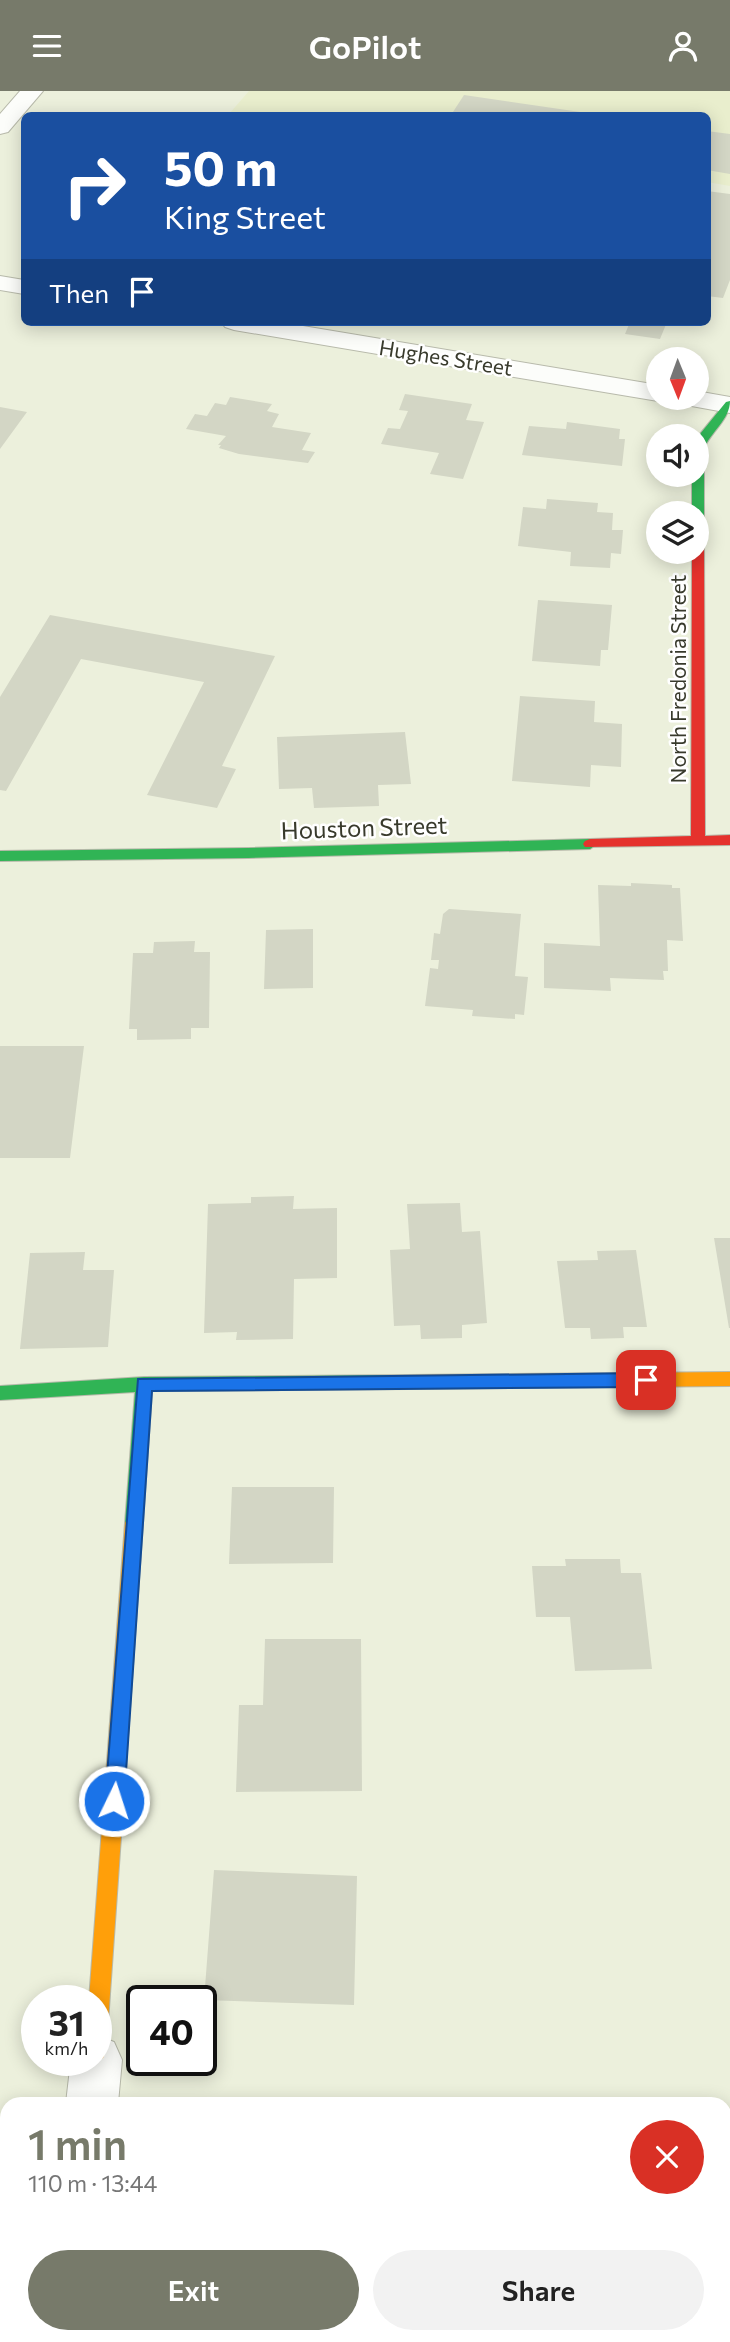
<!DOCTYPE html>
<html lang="en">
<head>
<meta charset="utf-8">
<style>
  body { margin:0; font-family:Commissioner,sans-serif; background:#f2f2f2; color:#222; height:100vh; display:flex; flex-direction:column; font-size:26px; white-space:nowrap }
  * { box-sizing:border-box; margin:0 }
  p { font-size:23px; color:#767676 }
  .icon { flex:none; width:38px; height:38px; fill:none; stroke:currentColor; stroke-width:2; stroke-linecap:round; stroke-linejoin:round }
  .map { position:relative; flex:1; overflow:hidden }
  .sheet { position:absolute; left:0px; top:2006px; width:732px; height:247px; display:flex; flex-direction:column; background:#fff; border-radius:21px 21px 0 0; box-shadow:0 4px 18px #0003 }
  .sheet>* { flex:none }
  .hud { position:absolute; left:21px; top:21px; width:690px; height:214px; border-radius:10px; box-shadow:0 4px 18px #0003; background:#1a4fa0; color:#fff; overflow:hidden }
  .needle { width:46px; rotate:179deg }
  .tools { position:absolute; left:646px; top:256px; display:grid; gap:14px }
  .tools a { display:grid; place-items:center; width:63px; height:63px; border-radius:50%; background:#fff; box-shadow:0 4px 18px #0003; font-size:35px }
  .speed { position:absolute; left:21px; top:1894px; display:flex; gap:14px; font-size:35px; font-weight:700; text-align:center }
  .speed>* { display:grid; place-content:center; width:91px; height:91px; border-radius:50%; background:#fff; box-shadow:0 4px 18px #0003; line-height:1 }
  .speed small { font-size:18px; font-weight:400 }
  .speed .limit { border:4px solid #111; border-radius:10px; background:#fff; color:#111 }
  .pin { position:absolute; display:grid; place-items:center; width:60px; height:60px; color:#fff; margin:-30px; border-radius:14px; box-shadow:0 4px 10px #0006 }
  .me { position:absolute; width:77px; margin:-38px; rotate:4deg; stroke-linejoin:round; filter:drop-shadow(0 0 5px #0008) }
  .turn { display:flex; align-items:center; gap:24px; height:147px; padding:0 28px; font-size:32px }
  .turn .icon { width:91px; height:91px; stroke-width:2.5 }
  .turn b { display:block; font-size:49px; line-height:60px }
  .then { display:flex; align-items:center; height:66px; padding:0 28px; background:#0003; gap:14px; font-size:26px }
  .round { display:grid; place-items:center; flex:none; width:74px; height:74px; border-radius:37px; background:#f2f2f2 }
  .head { display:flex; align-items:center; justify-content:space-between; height:119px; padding:0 28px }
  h1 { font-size:42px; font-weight:600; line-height:52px; color:#777a6a }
  .button { display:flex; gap:14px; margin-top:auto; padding:14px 28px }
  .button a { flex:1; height:80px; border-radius:42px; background:#777a6a; color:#fff; font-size:28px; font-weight:600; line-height:80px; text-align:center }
  .button a+a { background:#f2f2f2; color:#222 }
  header { display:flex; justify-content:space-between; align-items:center; height:91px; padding:0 28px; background:#777a6a; color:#fff; font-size:32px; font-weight:600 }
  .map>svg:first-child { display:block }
</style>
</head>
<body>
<header><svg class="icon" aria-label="menu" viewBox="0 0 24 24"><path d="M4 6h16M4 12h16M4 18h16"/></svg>GoPilot<svg class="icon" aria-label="person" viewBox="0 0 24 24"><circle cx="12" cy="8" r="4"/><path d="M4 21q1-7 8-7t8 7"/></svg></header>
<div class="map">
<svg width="730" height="2251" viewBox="0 0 730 2251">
  <rect width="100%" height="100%" fill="#ecf0dc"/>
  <path fill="#e9eecd" d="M 249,0 L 730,0 L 730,95 L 707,91 L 707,24 L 229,23 Z"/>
  <path fill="#d3d6c5" d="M 464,4 L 594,23 L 594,24 L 451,24 Z
    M 707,40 L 730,43 L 730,83 L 707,79 Z
    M 707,100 L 730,103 L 730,189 L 723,207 L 707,205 Z
    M 630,231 L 667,231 L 660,248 L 625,243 Z
    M 405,303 L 472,313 L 466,329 L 484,331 L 463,388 L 430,383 L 439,362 L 381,353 L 388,337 L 400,338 L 408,320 L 399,319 Z
    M 230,306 L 272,313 L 267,320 L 279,323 L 272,336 L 311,342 L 302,359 L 315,361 L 308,372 L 239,363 L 219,357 L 221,354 L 218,354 L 226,345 L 186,338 L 195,323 L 207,325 L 215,312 L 226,314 Z
    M 0,316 L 27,321 L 0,358 Z
    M 567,331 L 620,338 L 619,348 L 625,348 L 622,375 L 522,364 L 529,335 L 566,338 Z
    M 547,408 L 598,412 L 597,421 L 613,422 L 612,439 L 623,439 L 621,463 L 611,462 L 610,477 L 570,475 L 571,461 L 518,455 L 523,416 L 546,418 Z
    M 538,509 L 612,514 L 608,559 L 601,559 L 600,575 L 532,570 Z
    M 50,524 L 275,565 L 222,675 L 236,678 L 217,717 L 147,704 L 204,591 L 81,568 L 6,700 L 0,699 L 0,606 Z
    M 520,605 L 595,610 L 594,631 L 622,633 L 621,676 L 591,674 L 590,696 L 512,690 Z
    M 405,641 L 411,693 L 378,694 L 379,715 L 314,717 L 312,697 L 279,698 L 277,646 Z
    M 631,792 L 672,794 L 672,797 L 680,797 L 683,850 L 667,849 L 668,880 L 663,880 L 664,889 L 610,887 L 611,900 L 544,897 L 544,852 L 600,855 L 598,794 L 631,795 Z
    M 449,818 L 521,823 L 515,885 L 528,886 L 524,924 L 515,923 L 515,928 L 472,925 L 473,919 L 425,915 L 430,877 L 438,878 L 439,869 L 431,869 L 434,842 L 440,843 L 443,823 Z
    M 313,838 L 313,897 L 264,898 L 266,839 Z
    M 195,850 L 194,861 L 210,861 L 209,937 L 191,937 L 191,948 L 137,949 L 137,938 L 129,938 L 133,862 L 153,862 L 154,851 Z
    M 0,955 L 84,955 L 70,1067 L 0,1067 Z
    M 294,1105 L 293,1118 L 337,1117 L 337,1187 L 294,1188 L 293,1248 L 236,1249 L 237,1241 L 204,1242 L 208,1113 L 251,1112 L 251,1106 Z
    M 460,1112 L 462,1141 L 480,1140 L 487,1232 L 462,1234 L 462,1247 L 421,1248 L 420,1234 L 394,1235 L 390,1159 L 410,1158 L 407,1113 Z
    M 714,1147 L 730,1147 L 730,1237 L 729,1237 Z
    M 636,1159 L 647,1236 L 623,1236 L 624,1247 L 591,1248 L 590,1237 L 565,1237 L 557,1170 L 598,1169 L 597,1160 Z
    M 85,1161 L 83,1179 L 114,1179 L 108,1256 L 20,1258 L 30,1162 Z
    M 232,1396 L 334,1396 L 333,1472 L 229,1473 Z
    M 565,1468 L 620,1468 L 621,1482 L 641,1482 L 652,1578 L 575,1580 L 570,1526 L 536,1526 L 532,1475 L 566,1475 Z
    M 265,1548 L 361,1548 L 362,1700 L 236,1701 L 239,1614 L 263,1614 Z
    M 214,1779 L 357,1785 L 354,1914 L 204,1909 Z"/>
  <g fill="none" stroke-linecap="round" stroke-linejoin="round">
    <defs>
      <path id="street" d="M 20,0 L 43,0 L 8,41 L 0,43 L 0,23 Z
        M 0,185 L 24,189 L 24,203 L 0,199 Z
        M 221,231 L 279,231 L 658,294 L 658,306 L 668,306 L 658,310 L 234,239 L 225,236 Z
        M 696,300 L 730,306 L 730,322 L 675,312 L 671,306 L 696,306 Z
        M 96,1944 L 114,1951 L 122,1969 L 118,2012 L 66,2012 L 71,1969 L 96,1969 Z
        M 48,2245 L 104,2245 L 103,2251 L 47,2251 Z"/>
      <path id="fast" d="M 730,310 C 730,328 711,341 704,357 L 704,443 L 698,446 L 696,422 L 692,422 L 692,383 L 696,383 L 696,348 L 726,311 Z
        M 590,748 L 597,753 L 590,758 L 248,767 L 0,770 L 0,760 L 248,757 Z
        M 408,1284 L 414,1286 L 416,1291 L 414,1296 L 408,1298 L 152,1300 L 143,1432 L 140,1438 L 134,1440 L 128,1438 L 125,1432 L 135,1301 L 0,1309 L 0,1295 L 144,1286 Z"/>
      <path id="slow" d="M 730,1281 L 730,1295 L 408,1298 L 402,1296 L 400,1291 L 402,1286 L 408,1284 Z
        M 134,1424 L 140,1426 L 143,1432 L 106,1960 L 103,1967 L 96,1970 L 92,1969 L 96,1969 L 96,1909 L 89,1909 L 125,1432 L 128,1426 Z"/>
      <path id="jam" d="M 696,440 L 704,443 L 705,745 L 730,744 L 730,754 L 585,756 L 583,753 L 585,750 L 590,748 L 691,745 L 692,460 L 696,460 Z"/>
    </defs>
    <use href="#street" stroke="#b8baab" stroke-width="2"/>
    <use href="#fast" stroke="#b8baab" stroke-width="2"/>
    <use href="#slow" stroke="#b8baab" stroke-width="2"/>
    <use href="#jam" stroke="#b8baab" stroke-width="2"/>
    <use href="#street" fill="#fcfdfa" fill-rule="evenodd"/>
    <use href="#fast" fill="#30b455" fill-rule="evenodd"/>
    <use href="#slow" fill="#ff9f0a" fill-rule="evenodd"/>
    <use href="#jam" fill="#e5322d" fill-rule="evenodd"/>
  </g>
  <path fill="#1a73e8" stroke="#114b97" stroke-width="2" d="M 646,1282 L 652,1284 L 655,1289 L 652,1294 L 646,1296 L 152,1300 L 124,1710 L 121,1717 L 114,1720 L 107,1717 L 105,1710 L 138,1288 Z"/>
  <g text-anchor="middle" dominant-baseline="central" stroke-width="5" stroke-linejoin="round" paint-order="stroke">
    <g font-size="21" fill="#383a2c" stroke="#fff">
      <text transform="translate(446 266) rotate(9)">Hughes Street</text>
      <text transform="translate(677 588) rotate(-90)">North Fredonia Street</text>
    </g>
    <g font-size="24" fill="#383a2c" stroke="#fff">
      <text transform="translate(364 736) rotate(-2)">Houston Street</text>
    </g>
  </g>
</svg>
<div class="tools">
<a><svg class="needle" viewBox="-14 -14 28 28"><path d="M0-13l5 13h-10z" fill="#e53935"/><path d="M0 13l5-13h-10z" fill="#767676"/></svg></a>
<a><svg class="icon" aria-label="sound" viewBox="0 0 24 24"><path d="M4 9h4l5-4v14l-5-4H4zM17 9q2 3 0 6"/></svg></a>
<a><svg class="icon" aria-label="layers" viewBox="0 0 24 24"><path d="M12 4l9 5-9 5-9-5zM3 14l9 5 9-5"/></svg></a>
</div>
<div class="speed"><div>31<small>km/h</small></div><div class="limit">40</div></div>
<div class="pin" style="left:646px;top:1289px;background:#d93025"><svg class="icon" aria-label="arrive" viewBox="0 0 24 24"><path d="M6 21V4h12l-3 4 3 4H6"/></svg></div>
<svg class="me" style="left:114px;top:1710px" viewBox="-20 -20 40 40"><circle r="17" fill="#1a73e8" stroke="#fff" stroke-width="3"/><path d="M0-11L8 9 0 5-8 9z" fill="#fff"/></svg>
<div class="hud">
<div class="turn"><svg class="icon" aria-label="right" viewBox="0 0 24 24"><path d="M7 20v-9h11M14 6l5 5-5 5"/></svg><div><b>50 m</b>King Street</div></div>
<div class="then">Then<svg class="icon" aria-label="arrive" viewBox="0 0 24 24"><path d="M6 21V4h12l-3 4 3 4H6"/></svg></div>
</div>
<section class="sheet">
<div class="head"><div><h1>1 min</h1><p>110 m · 13:44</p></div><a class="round" style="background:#d93025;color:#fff"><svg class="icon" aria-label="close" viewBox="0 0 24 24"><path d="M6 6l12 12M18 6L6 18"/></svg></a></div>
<div class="button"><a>Exit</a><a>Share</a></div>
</section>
</div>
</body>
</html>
